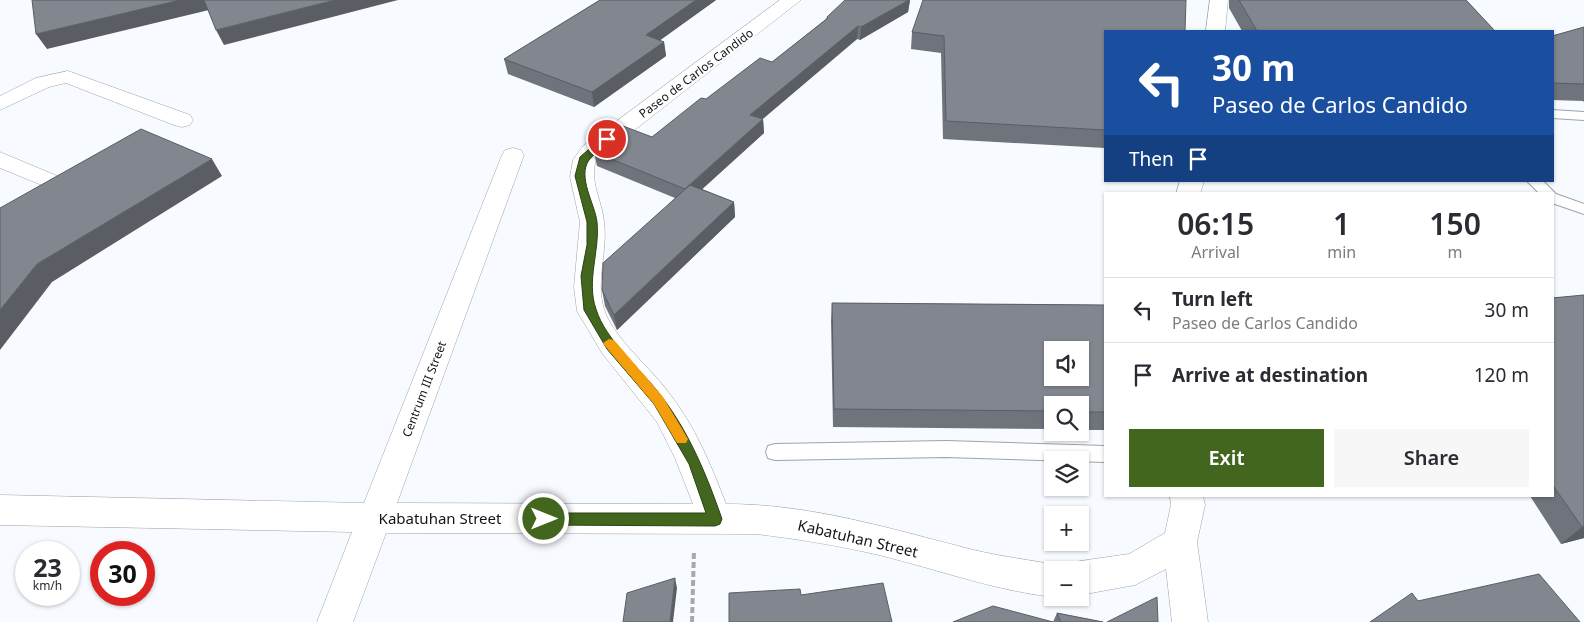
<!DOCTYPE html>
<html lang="en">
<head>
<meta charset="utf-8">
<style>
  body { margin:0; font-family:"Noto Sans",sans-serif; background:#f7f7f7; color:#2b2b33; height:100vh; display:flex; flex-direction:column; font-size:19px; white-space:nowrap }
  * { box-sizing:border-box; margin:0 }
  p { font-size:16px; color:#7c7c81 }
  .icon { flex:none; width:28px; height:28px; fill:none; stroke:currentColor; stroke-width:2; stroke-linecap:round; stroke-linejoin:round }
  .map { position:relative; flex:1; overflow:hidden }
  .sheet { position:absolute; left:1104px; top:192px; width:450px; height:305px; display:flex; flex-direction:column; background:#fff; border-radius:0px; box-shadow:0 1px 4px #0004 }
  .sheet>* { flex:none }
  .hud { position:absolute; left:1104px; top:30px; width:450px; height:152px; border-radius:0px; box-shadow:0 1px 4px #0004; background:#1a4fa0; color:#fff; overflow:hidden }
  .fabs { position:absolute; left:1044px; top:341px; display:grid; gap:10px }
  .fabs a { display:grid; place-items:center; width:45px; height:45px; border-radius:0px; background:#fff; box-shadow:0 1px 4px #0004; font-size:25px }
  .speed { position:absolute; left:15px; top:541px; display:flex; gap:10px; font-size:25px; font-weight:700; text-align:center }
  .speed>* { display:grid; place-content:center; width:65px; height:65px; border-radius:50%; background:#fff; box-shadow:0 1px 4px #0004; line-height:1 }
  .speed small { font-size:12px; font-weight:400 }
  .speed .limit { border:8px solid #d22; background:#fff; color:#111 }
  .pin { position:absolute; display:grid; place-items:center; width:42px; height:42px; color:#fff; margin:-21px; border:2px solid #fff; border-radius:50%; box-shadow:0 1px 5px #0007 }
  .me { position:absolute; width:55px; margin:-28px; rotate:90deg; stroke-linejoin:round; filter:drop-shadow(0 0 4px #0008) }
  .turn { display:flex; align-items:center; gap:18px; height:105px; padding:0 25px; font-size:22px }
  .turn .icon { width:65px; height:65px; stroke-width:2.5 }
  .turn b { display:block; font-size:35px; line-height:42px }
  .then { display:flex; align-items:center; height:48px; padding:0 25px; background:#0003; gap:10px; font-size:19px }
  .eta { display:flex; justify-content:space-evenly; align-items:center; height:85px; text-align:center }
  .eta b { font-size:30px; font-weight:600; line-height:35px }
  .button { display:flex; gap:10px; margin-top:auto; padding:10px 25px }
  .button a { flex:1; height:58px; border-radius:0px; background:#42661e; color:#fff; font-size:20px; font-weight:600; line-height:58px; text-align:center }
  .button a+a { background:#f7f7f7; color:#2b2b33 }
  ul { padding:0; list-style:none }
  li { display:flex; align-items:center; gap:15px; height:65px; padding:0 25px; border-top:1px solid #e1e1e2 }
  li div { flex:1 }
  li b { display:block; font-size:19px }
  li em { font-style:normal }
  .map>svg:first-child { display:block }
</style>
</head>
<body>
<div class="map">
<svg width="1584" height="622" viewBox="0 0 1584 622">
  <rect width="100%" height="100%" fill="#f7fafe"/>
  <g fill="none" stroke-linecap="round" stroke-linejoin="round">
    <defs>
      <path id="lane" d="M 1552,110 L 1584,112 L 1584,120 L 1552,118 Z
        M 1527,181 L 1543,181 L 1556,194 L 1584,204 L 1584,214 L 1552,203 L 1552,194 L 1540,194 Z
        M 946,441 L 1105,446 L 1105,462 L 946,457 L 775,460 L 768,458 L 766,452 L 768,446 L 775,444 Z"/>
      <path id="street" d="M 780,0 L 801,0 L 596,160 C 589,182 602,200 604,222 C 608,251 595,281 604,309 C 612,337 652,369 669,393 C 695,426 711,465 726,504 C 808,504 884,527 962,547 C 991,555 1022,559 1052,564 L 1065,570 L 1052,570 L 1052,597 C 994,590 939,570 883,556 C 841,546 799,539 756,534 L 386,533 L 353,622 L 317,622 L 352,532 L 0,525 L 0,495 L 364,503 L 502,155 L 505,150 L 513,148 L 521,150 L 524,155 L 397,503 L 693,504 L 675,458 L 657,422 L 602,353 L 577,311 L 574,287 L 580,222 L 570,177 L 573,160 L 583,146 Z
        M 1210,0 L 1228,0 L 1225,31 L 1206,31 Z
        M 68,71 L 190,115 L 193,120 L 190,125 L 182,127 L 174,125 L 66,83 L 49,87 L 0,110 L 0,96 L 36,78 Z
        M 0,152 L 62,178 L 66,183 L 62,188 L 54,190 L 0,168 Z
        M 1180,181 L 1204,181 L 1200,194 L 1176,194 Z
        M 1170,496 L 1203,496 L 1205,505 L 1197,542 L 1208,622 L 1172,622 L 1166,569 L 1135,585 L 1080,595 L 1080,570 L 1066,570 L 1067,566 L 1080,561 L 1129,554 L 1165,533 L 1171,505 Z"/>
    </defs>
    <use href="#lane" stroke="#9ea3ac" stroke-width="2"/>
    <use href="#street" stroke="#9ea3ac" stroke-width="1"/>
    <path stroke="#a5a8ac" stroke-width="4" stroke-dasharray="6 3" stroke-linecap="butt" d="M 692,622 L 694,550"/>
    <use href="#lane" fill="#fff" fill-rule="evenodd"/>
    <use href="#street" fill="#fff" fill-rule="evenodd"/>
  </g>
  <path fill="#6f737b" d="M 600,0 L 716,0 L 660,40 L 664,42 L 666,56 L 594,107 L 508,74 L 504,59 Z
    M 910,0 L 908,12 L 860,40 L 857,39 L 762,119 L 763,119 L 764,133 L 702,189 L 734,202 L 735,217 L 617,330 L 605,306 L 602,290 L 675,198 L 597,166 L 594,152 L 652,137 L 706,99 L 772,62 L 826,19 L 827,17 Z
    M 1229,0 L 1466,0 L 1495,31 L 1242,31 L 1229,8 Z
    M 1584,27 L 1584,102 L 1583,101 L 1552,100 L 1552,36 Z
    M 1105,31 L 1105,148 L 943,139 L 941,53 L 911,49 L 912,32 Z
    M 1584,295 L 1584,538 L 1561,544 L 1530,496 L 1552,496 L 1552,298 Z
    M 832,303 L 1105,305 L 1105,430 L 1080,430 L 1080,405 L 1052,405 L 1052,429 L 833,427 L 831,321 Z
    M 1057,613 L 1103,622 L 1053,622 Z"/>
  <path fill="#5a5e64" d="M 180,0 L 204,0 L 209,10 L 47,49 L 36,34 Z
    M 335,0 L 398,0 L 224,45 L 216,30 Z
    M 696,0 L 716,0 L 648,49 L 646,35 Z
    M 910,0 L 908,12 L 860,40 L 861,27 Z
    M 858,26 L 857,39 L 751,129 L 750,115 Z
    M 664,42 L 666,56 L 594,107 L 592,92 Z
    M 763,119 L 764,133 L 687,203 L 686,189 Z
    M 212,159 L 222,176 L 52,282 L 0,350 L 0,310 L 37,264 Z
    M 734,202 L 735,217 L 617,330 L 614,315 Z
    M 1584,526 L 1584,538 L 1561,544 L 1582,527 Z
    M 675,578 L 677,588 L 673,622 L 670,622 Z"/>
  <path fill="#81868f" stroke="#5a5e64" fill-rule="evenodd" d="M 32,0 L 180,0 L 36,34 Z
    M 204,0 L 335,0 L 216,30 Z
    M 600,0 L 696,0 L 646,35 L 664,42 L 592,92 L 504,59 Z
    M 845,0 L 909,0 L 861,27 L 858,26 L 750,115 L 763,119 L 685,189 L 594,152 L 595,147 L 623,126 L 652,137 L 701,98 L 706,99 L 760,58 L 772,62 L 828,18 L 827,17 Z
    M 923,0 L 1186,0 L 1185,31 L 1105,31 L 1105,130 L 946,121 L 944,36 L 912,32 Z
    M 1239,0 L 1466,0 L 1495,31 L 1257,31 Z
    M 1584,27 L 1584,84 L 1552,83 L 1552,36 Z
    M 141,129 L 212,159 L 37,264 L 0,310 L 0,208 Z
    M 690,185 L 734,202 L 614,315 L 602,290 L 603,263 Z
    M 1584,295 L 1584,526 L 1582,527 L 1552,484 L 1552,298 Z
    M 832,303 L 1105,305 L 1105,412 L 1080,412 L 1080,405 L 1052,405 L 1052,411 L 834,409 ZM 1052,350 L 1080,350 L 1080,378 L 1052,378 Z
    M 1539,574 L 1580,622 L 1370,622 L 1412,593 L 1418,601 Z
    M 675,578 L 670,622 L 623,622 L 627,593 Z
    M 883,583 L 892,622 L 729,622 L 729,593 L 800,589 L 801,595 Z
    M 1157,597 L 1158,622 L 1107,622 Z
    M 993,606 L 1053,622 L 953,622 Z
    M 1057,613 L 1103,622 L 1061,622 Z"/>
  <path fill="#42661e" stroke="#2b4214" d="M 603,137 L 611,139 C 605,147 595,152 589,160 C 577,177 595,204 597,222 C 600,251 586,281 596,309 C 605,340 643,371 662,397 C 690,434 707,476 722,519 L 720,524 L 715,526 L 544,525 L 539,523 L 537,519 L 539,515 L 544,513 L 706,513 L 689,464 L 654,404 L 607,349 L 584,310 L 581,276 L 587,245 L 587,222 L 575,176 L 580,157 Z"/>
  <path fill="#f59e0b" d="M 609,339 L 614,340 L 663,397 L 688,439 L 686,443 L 677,443 L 654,404 L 605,346 L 603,343 Z"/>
  <g text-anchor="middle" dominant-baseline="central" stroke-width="4.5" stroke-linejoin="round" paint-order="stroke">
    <g font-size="12" fill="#121417" stroke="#fff">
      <text transform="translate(696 73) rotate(-37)">Paseo de Carlos Candido</text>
      <text transform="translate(424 389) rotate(-69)">Centrum III Street</text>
    </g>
    <g font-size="15" fill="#121417" stroke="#fff">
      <text x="440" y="518">Kabatuhan Street</text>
      <text transform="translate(858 538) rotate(13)">Kabatuhan Street</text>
    </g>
  </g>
</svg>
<div class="fabs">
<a><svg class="icon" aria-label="sound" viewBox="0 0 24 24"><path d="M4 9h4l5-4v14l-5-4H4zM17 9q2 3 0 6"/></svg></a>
<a><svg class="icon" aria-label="search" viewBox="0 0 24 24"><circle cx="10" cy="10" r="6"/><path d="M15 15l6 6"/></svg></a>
<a><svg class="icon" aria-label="layers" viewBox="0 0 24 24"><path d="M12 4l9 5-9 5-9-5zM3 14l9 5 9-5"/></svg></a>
<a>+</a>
<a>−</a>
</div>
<div class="speed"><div>23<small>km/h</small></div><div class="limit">30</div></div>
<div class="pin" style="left:607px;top:139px;background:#d93025"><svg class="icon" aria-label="arrive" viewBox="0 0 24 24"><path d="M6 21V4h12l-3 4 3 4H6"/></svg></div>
<svg class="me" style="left:544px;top:519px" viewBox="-20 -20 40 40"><circle r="17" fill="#42661e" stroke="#fff" stroke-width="3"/><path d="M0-11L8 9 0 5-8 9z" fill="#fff"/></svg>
<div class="hud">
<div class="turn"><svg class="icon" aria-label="left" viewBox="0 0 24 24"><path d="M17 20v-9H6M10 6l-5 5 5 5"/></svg><div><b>30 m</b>Paseo de Carlos Candido</div></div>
<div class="then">Then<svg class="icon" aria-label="arrive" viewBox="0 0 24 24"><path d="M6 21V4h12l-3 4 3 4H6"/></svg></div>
</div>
<section class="sheet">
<div class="eta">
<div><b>06:15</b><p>Arrival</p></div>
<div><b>1</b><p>min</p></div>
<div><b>150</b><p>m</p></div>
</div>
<ul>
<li><svg class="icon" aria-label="left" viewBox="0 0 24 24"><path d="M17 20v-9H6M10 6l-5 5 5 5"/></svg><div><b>Turn left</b><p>Paseo de Carlos Candido</p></div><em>30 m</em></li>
<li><svg class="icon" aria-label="arrive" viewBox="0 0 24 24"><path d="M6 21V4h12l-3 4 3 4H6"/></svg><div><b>Arrive at destination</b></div><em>120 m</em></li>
</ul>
<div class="button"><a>Exit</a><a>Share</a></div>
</section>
</div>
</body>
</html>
